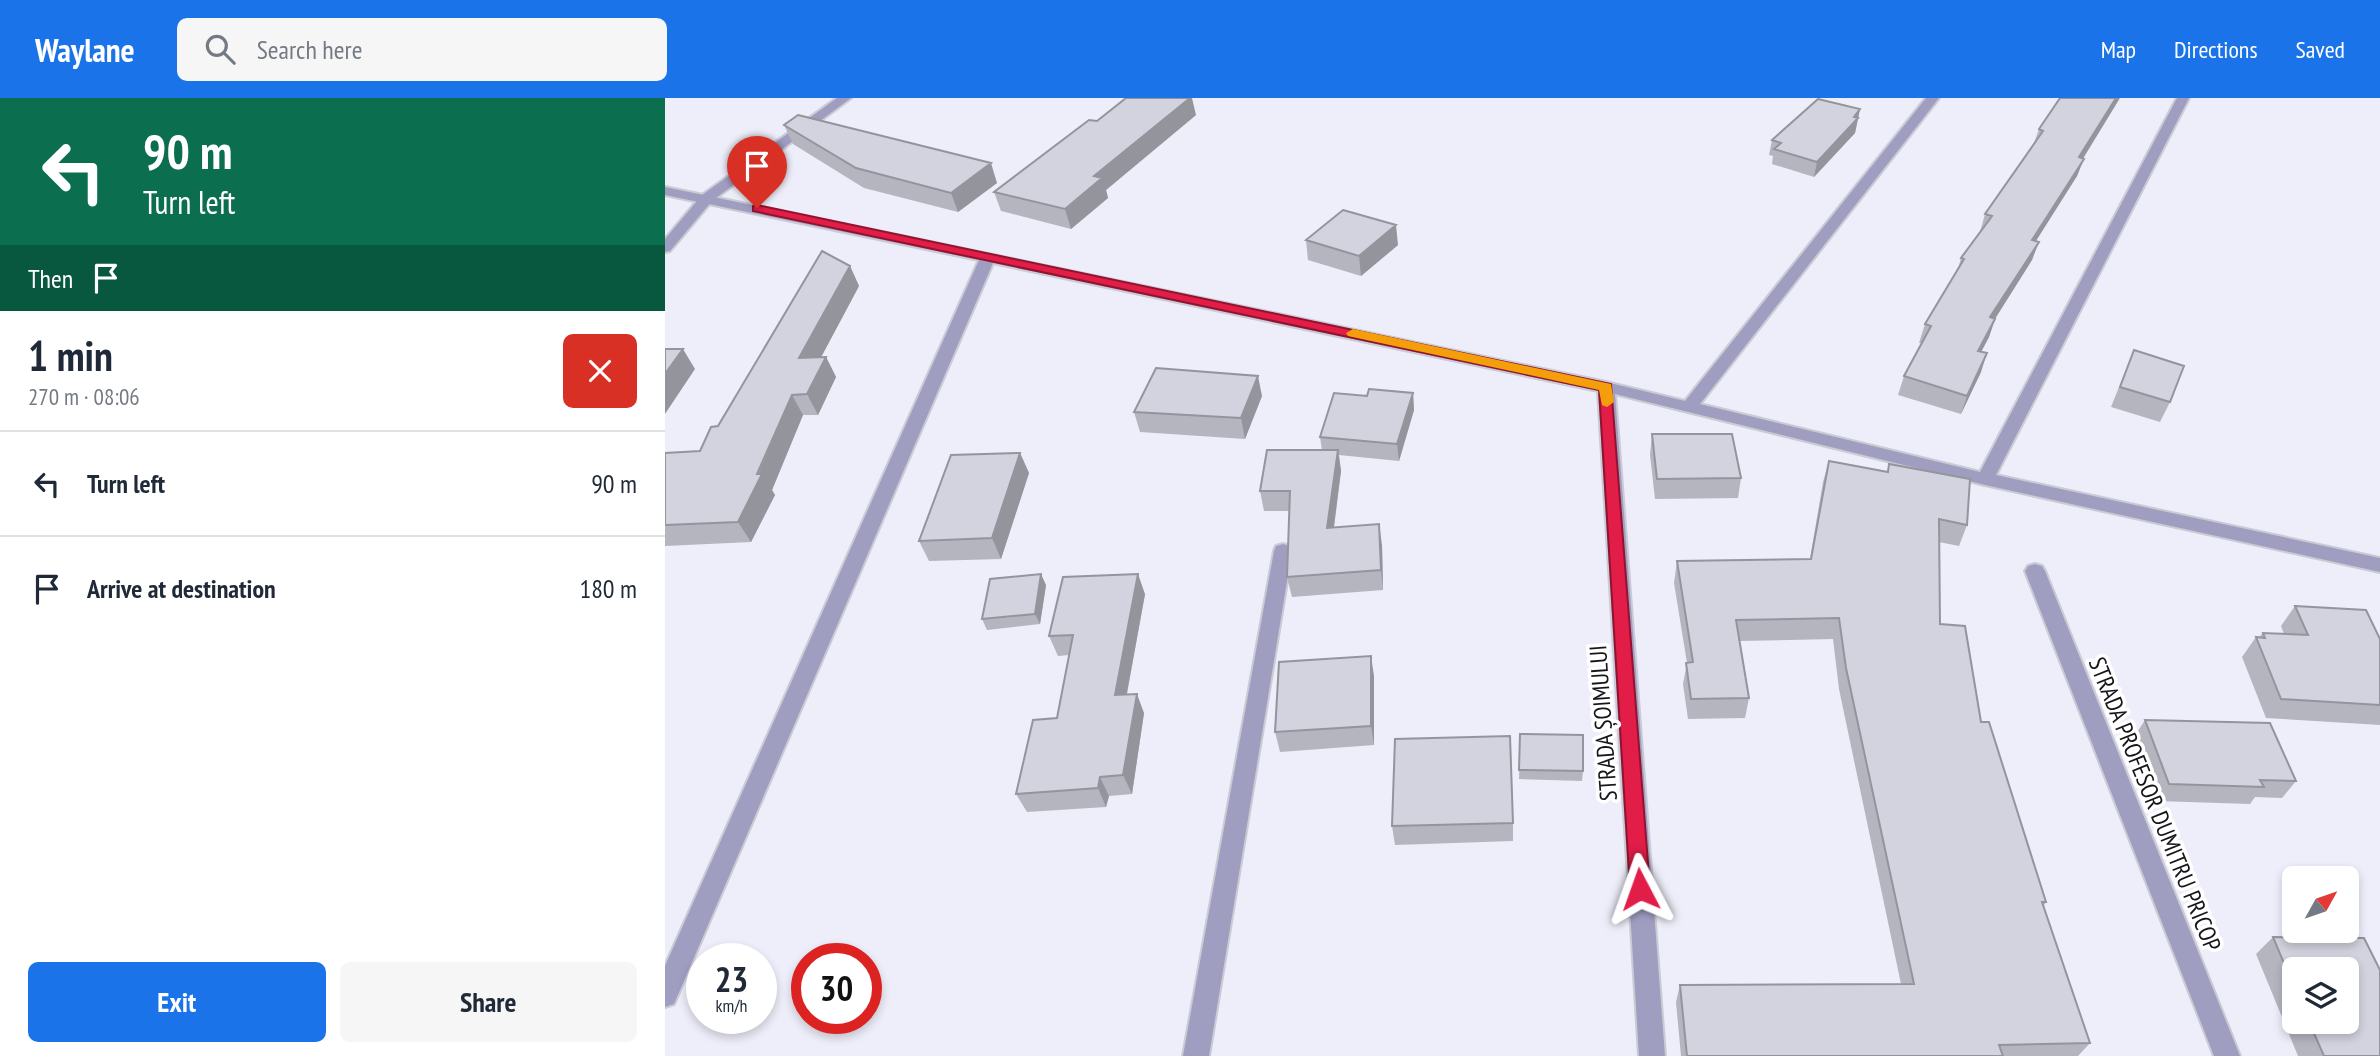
<!DOCTYPE html>
<html lang="en">
<head>
<meta charset="utf-8">
<style>
  body { margin:0; font-family:"PT Sans Narrow",sans-serif; background:#f6f6f7; color:#1f2937; height:100vh; display:flex; flex-direction:column; font-size:26px; white-space:nowrap }
  * { box-sizing:border-box; margin:0 }
  p { font-size:23px; color:#747a83 }
  .icon { flex:none; width:38px; height:38px; fill:none; stroke:currentColor; stroke-width:2; stroke-linecap:round; stroke-linejoin:round }
  .map { position:relative; flex:1; overflow:hidden }
  .sheet { display:flex; flex-direction:column; background:#fff; width:665px }
  .sheet>* { flex:none }
  .guide { background:#0b6e4f; color:#fff; overflow:hidden }
  .needle { width:46px; rotate:50deg }
  .controls { position:absolute; left:1617px; top:768px; display:grid; gap:14px }
  .controls a { display:grid; place-items:center; width:77px; height:77px; border-radius:10px; background:#fff; box-shadow:0 4px 10px #0003; font-size:35px }
  .speed { position:absolute; left:21px; top:845px; display:flex; gap:14px; font-size:35px; font-weight:700; text-align:center }
  .speed>* { display:grid; place-content:center; width:91px; height:91px; border-radius:50%; background:#fff; box-shadow:0 4px 10px #0003; line-height:1 }
  .speed small { font-size:18px; font-weight:400 }
  .speed .limit { border:10px solid #d22; background:#fff; color:#111 }
  .pin { position:absolute; display:grid; place-items:center; width:60px; height:60px; color:#fff; margin:-72px -30px; border-radius:50% 50% 50% 0; rotate:-45deg; box-shadow:0 0 7px #0007 }
  .pin .icon { rotate:45deg }
  .me { position:absolute; width:77px; margin:-38px; rotate:356deg; stroke-linejoin:round; filter:drop-shadow(0 0 5px #0008) }
  .turn { display:flex; align-items:center; gap:24px; height:147px; padding:0 28px; font-size:32px }
  .turn .icon { width:91px; height:91px; stroke-width:2.5 }
  .turn b { display:block; font-size:49px; line-height:60px }
  .then { display:flex; align-items:center; height:66px; padding:0 28px; background:#0003; gap:14px; font-size:26px }
  .round { display:grid; place-items:center; flex:none; width:74px; height:74px; border-radius:10px; background:#f6f6f7 }
  .head { display:flex; align-items:center; justify-content:space-between; height:119px; padding:0 28px }
  h1 { font-size:42px; font-weight:700; line-height:52px }
  .primary-button { display:flex; gap:14px; margin-top:auto; padding:14px 28px }
  .primary-button a { flex:1; height:80px; border-radius:10px; background:#1a73e8; color:#fff; font-size:28px; font-weight:700; line-height:80px; text-align:center }
  .primary-button a+a { background:#f6f6f7; color:#1f2937 }
  ul { padding:0; list-style:none }
  li { display:flex; align-items:center; gap:21px; height:105px; padding:0 28px; border-top:2px solid #e0e1e3 }
  li div { flex:1 }
  li b { display:block; font-size:26px }
  li em { font-style:normal }
  header { display:flex; align-items:center; gap:42px; box-sizing:border-box; height:98px; padding:0 35px; background:#1a73e8; color:#fff }
  header strong { font-size:33px }
  nav { display:flex; gap:38px; margin-inline-start:auto; font-size:24px }
  .search { width:490px; height:63px; background:#f6f6f7; display:flex; align-items:center; gap:18px; box-sizing:border-box; padding:0 24px; border-radius:10px; color:#747a83; font-size:26px }
  main { display:flex; flex:1; min-height:0 }
  .map>svg:first-child { display:block }
</style>
</head>
<body>
<header>
<strong>Waylane</strong>
<div class="search"><svg class="icon" aria-label="search" viewBox="0 0 24 24"><circle cx="10" cy="10" r="6"/><path d="M15 15l6 6"/></svg>Search here</div>
<nav><a>Map</a><a>Directions</a><a>Saved</a></nav>
</header>
<main>
<section class="sheet">
<div class="guide">
<div class="turn"><svg class="icon" aria-label="left" viewBox="0 0 24 24"><path d="M17 20v-9H6M10 6l-5 5 5 5"/></svg><div><b>90 m</b>Turn left</div></div>
<div class="then">Then<svg class="icon" aria-label="arrive" viewBox="0 0 24 24"><path d="M6 21V4h12l-3 4 3 4H6"/></svg></div>
</div>
<div class="head"><div><h1>1 min</h1><p>270 m · 08:06</p></div><a class="round" style="background:#d93025;color:#fff"><svg class="icon" aria-label="close" viewBox="0 0 24 24"><path d="M6 6l12 12M18 6L6 18"/></svg></a></div>
<ul>
<li><svg class="icon" aria-label="left" viewBox="0 0 24 24"><path d="M17 20v-9H6M10 6l-5 5 5 5"/></svg><div><b>Turn left</b></div><em>90 m</em></li>
<li><svg class="icon" aria-label="arrive" viewBox="0 0 24 24"><path d="M6 21V4h12l-3 4 3 4H6"/></svg><div><b>Arrive at destination</b></div><em>180 m</em></li>
</ul>
<div class="primary-button"><a>Exit</a><a>Share</a></div>
</section>
<div class="map">
<svg width="1715" height="958" viewBox="0 0 1715 958">
  <rect width="100%" height="100%" fill="#eeeefa"/>
  <g fill="none" stroke-linecap="round" stroke-linejoin="round">
    <defs>
      <path id="minor" d="M 1261,0 L 1274,0 L 1035,306 L 1315,374 L 1512,0 L 1524,0 L 1331,377 L 1715,460 L 1715,474 L 1320,387 L 950,296 L 1000,958 L 974,958 L 933,293 L 328,165 L 9,906 L 0,909 L 0,868 L 314,162 L 0,97 L 0,89 L 941,284 L 1020,303 Z
        M 618,446 L 625,448 L 627,453 L 544,958 L 518,958 L 609,453 L 611,448 Z
        M 1370,466 L 1377,468 L 1380,473 L 1575,958 L 1549,958 L 1360,473 L 1363,468 Z"/>
      <path id="tertiary" d="M 172,0 L 186,0 L 47,103 L 5,153 L 0,154 L 0,141 L 37,97 Z"/>
    </defs>
    <use href="#minor" stroke="#cbcbd6" stroke-width="4"/>
    <use href="#tertiary" stroke="#cbcbd6" stroke-width="4"/>
    <use href="#minor" fill="#9f9ec1" fill-rule="evenodd"/>
    <use href="#tertiary" fill="#9f9ec1" fill-rule="evenodd"/>
  </g>
  <path fill="#b5b5c0" fill-rule="evenodd" d="M 1395,0 L 1418,60 L 1412,78 L 1371,143 L 1367,162 L 1330,221 L 1324,239 L 1316,254 L 1316,274 L 1296,316 L 1233,297 L 1239,278 L 1257,245 L 1254,245 L 1260,226 L 1293,171 L 1296,160 L 1315,134 L 1320,116 L 1369,45 L 1374,31 Z
    M 1195,11 L 1190,35 L 1149,79 L 1107,66 L 1108,58 L 1104,57 L 1107,42 Z
    M 531,17 L 441,92 L 443,100 L 406,131 L 336,113 L 329,94 L 432,23 Z
    M 119,27 L 332,85 L 293,114 L 199,90 L 128,46 Z
    M 641,142 L 733,147 L 696,178 L 643,162 Z
    M 185,168 L 194,188 L 156,259 L 161,259 L 171,279 L 153,317 L 138,317 L 107,392 L 110,397 L 86,444 L 0,448 L 0,355 L 35,353 L 53,328 Z
    M 1469,252 L 1505,304 L 1495,324 L 1446,309 Z
    M 748,295 L 749,312 L 734,363 L 674,357 L 676,373 L 669,430 L 717,447 L 718,492 L 627,499 L 622,479 L 624,413 L 599,413 L 595,393 L 657,352 L 655,339 Z
    M 597,298 L 580,341 L 475,334 L 469,314 Z
    M 987,336 L 1076,380 L 1073,400 L 990,401 L 985,357 Z
    M 355,355 L 364,375 L 336,461 L 264,463 L 254,443 Z
    M 1164,363 L 1222,374 L 1224,366 L 1302,427 L 1294,448 L 1274,444 L 1275,526 L 1316,624 L 1381,804 L 1378,809 L 1425,945 L 1413,958 L 1016,958 L 1011,904 L 1015,887 L 1236,886 L 1174,591 L 1168,541 L 1074,543 L 1084,600 L 1080,620 L 1023,621 L 1018,586 L 1022,565 L 1009,485 L 1012,463 L 1145,461 L 1158,384 Z
    M 381,487 L 375,526 L 322,532 L 317,521 Z
    M 480,496 L 462,596 L 479,615 L 467,696 L 444,698 L 441,709 L 362,714 L 351,696 L 392,620 L 404,557 L 393,558 L 384,538 Z
    M 1630,508 L 1715,541 L 1715,627 L 1601,620 L 1577,559 L 1591,539 L 1594,539 L 1598,535 L 1619,536 L 1616,528 Z
    M 709,578 L 709,647 L 615,654 L 610,634 Z
    M 1480,622 L 1631,683 L 1617,700 L 1590,699 L 1585,706 L 1492,703 L 1469,639 Z
    M 855,636 L 918,673 L 917,683 L 854,681 Z
    M 848,725 L 848,743 L 730,747 L 727,728 Z
    M 1608,839 L 1715,958 L 1633,958 L 1591,856 ZM 1629,872 L 1682,924 L 1629,924 Z"/>
  <path fill="#94949c" d="M 525,0 L 527,0 L 531,17 L 441,92 L 443,100 L 406,131 L 400,111 L 429,78 Z
    M 1451,0 L 1455,0 L 1408,77 L 1414,59 Z
    M 1195,11 L 1190,35 L 1149,79 L 1152,64 Z
    M 1419,61 L 1412,78 L 1360,160 L 1367,142 Z
    M 326,65 L 332,85 L 293,114 L 286,95 Z
    M 731,127 L 733,147 L 696,178 L 694,158 Z
    M 1374,144 L 1367,162 L 1319,238 L 1325,219 Z
    M 185,168 L 194,188 L 145,280 L 134,260 Z
    M 1330,221 L 1324,239 L 1307,271 L 1313,253 Z
    M 18,251 L 30,271 L 0,316 L 0,276 Z
    M 1322,255 L 1316,274 L 1296,316 L 1302,298 Z
    M 161,259 L 171,279 L 153,317 L 142,296 Z
    M 593,278 L 597,298 L 580,341 L 576,320 Z
    M 748,295 L 749,312 L 734,363 L 732,346 Z
    M 127,297 L 138,317 L 107,392 L 110,397 L 86,444 L 73,424 Z
    M 673,352 L 676,373 L 666,450 L 662,430 Z
    M 355,355 L 364,375 L 336,461 L 327,440 Z
    M 714,426 L 717,447 L 718,492 L 716,472 Z
    M 376,476 L 381,487 L 375,526 L 370,516 Z
    M 473,476 L 480,496 L 458,616 L 450,597 Z
    M 706,558 L 709,578 L 709,647 L 706,628 Z
    M 472,596 L 479,615 L 467,696 L 458,677 Z
    M 435,679 L 444,698 L 441,709 L 433,690 Z"/>
  <path fill="#d3d3df" stroke="#94949c" stroke-width="2" d="M 461,0 L 525,0 L 429,78 L 437,80 L 400,111 L 329,94 L 424,22 L 432,23 Z
    M 1395,0 L 1451,0 L 1414,59 L 1419,61 L 1367,142 L 1374,144 L 1325,219 L 1330,221 L 1313,253 L 1322,255 L 1302,298 L 1239,278 L 1266,228 L 1260,226 L 1299,161 L 1296,160 L 1327,118 L 1320,116 L 1378,33 L 1374,31 Z
    M 1153,1 L 1195,11 L 1189,19 L 1193,20 L 1152,64 L 1109,51 L 1116,45 L 1107,42 Z
    M 133,17 L 326,65 L 286,95 L 191,70 L 119,27 Z
    M 678,112 L 731,127 L 694,158 L 641,142 Z
    M 157,153 L 185,168 L 134,260 L 161,259 L 142,296 L 127,297 L 92,376 L 97,376 L 73,424 L 0,427 L 0,355 L 35,353 L 46,329 L 53,328 Z
    M 0,251 L 18,251 L 0,276 Z
    M 1469,252 L 1519,268 L 1505,304 L 1455,289 Z
    M 491,270 L 593,278 L 576,320 L 469,314 Z
    M 704,291 L 748,295 L 732,346 L 655,339 L 669,295 L 702,298 Z
    M 987,336 L 1067,336 L 1076,380 L 992,381 Z
    M 602,352 L 673,352 L 662,430 L 714,426 L 716,472 L 622,479 L 625,393 L 595,393 Z
    M 355,355 L 327,440 L 254,443 L 286,357 Z
    M 1164,363 L 1223,374 L 1224,366 L 1305,381 L 1302,427 L 1274,421 L 1275,526 L 1300,528 L 1316,624 L 1324,624 L 1381,804 L 1377,804 L 1425,945 L 1334,947 L 1338,958 L 1022,958 L 1015,887 L 1249,886 L 1181,570 L 1174,520 L 1071,522 L 1084,600 L 1026,601 L 1021,565 L 1028,564 L 1012,463 L 1146,461 Z
    M 376,476 L 370,516 L 317,521 L 325,481 Z
    M 473,476 L 450,597 L 472,596 L 458,677 L 435,679 L 433,690 L 351,696 L 368,622 L 392,620 L 408,537 L 384,538 L 398,479 Z
    M 1630,508 L 1701,512 L 1715,541 L 1715,607 L 1616,601 L 1591,539 L 1600,540 L 1598,535 L 1643,537 Z
    M 706,558 L 706,628 L 610,634 L 614,564 Z
    M 1480,622 L 1605,625 L 1631,683 L 1595,682 L 1599,689 L 1504,686 Z
    M 855,636 L 918,637 L 918,673 L 854,672 Z
    M 845,638 L 848,725 L 727,728 L 730,641 Z
    M 1608,839 L 1699,840 L 1715,872 L 1715,958 L 1659,958 L 1644,924 L 1682,924 L 1682,872 L 1629,872 L 1629,889 Z"/>
  <path fill="#e11d48" stroke="#92132f" stroke-width="2" d="M 92,107 L 946,286 L 985,791 L 982,797 L 975,800 L 968,797 L 965,791 L 934,292 L 88,113 L 88,108 Z"/>
  <path fill="#f59e0b" d="M 688,231 L 946,286 L 949,304 L 942,309 L 937,307 L 934,292 L 683,238 L 681,235 Z"/>
  <g text-anchor="middle" dominant-baseline="central" stroke-width="7" stroke-linejoin="round" paint-order="stroke">
    <g font-size="24" fill="#16161a" stroke="#fff">
      <text transform="translate(938 625) rotate(-94)">STRADA ȘOIMULUI</text>
      <text transform="translate(1490 706) rotate(68)">STRADA PROFESOR DUMITRU PRICOP</text>
    </g>
  </g>
</svg>
<div class="controls">
<a><svg class="needle" viewBox="-14 -14 28 28"><path d="M0-13l5 13h-10z" fill="#e53935"/><path d="M0 13l5-13h-10z" fill="#747a83"/></svg></a>
<a><svg class="icon" aria-label="layers" viewBox="0 0 24 24"><path d="M12 4l9 5-9 5-9-5zM3 14l9 5 9-5"/></svg></a>
</div>
<div class="speed"><div>23<small>km/h</small></div><div class="limit">30</div></div>
<div class="pin" style="left:92px;top:110px;background:#d93025"><svg class="icon" aria-label="arrive" viewBox="0 0 24 24"><path d="M6 21V4h12l-3 4 3 4H6"/></svg></div>
<svg class="me" style="left:975px;top:791px" viewBox="-20 -20 40 40"><path d="M0-17L14 15 0 8-14 15z" fill="#e11d48" stroke="#fff" stroke-width="4"/></svg>
</div>
</main>
</body>
</html>
